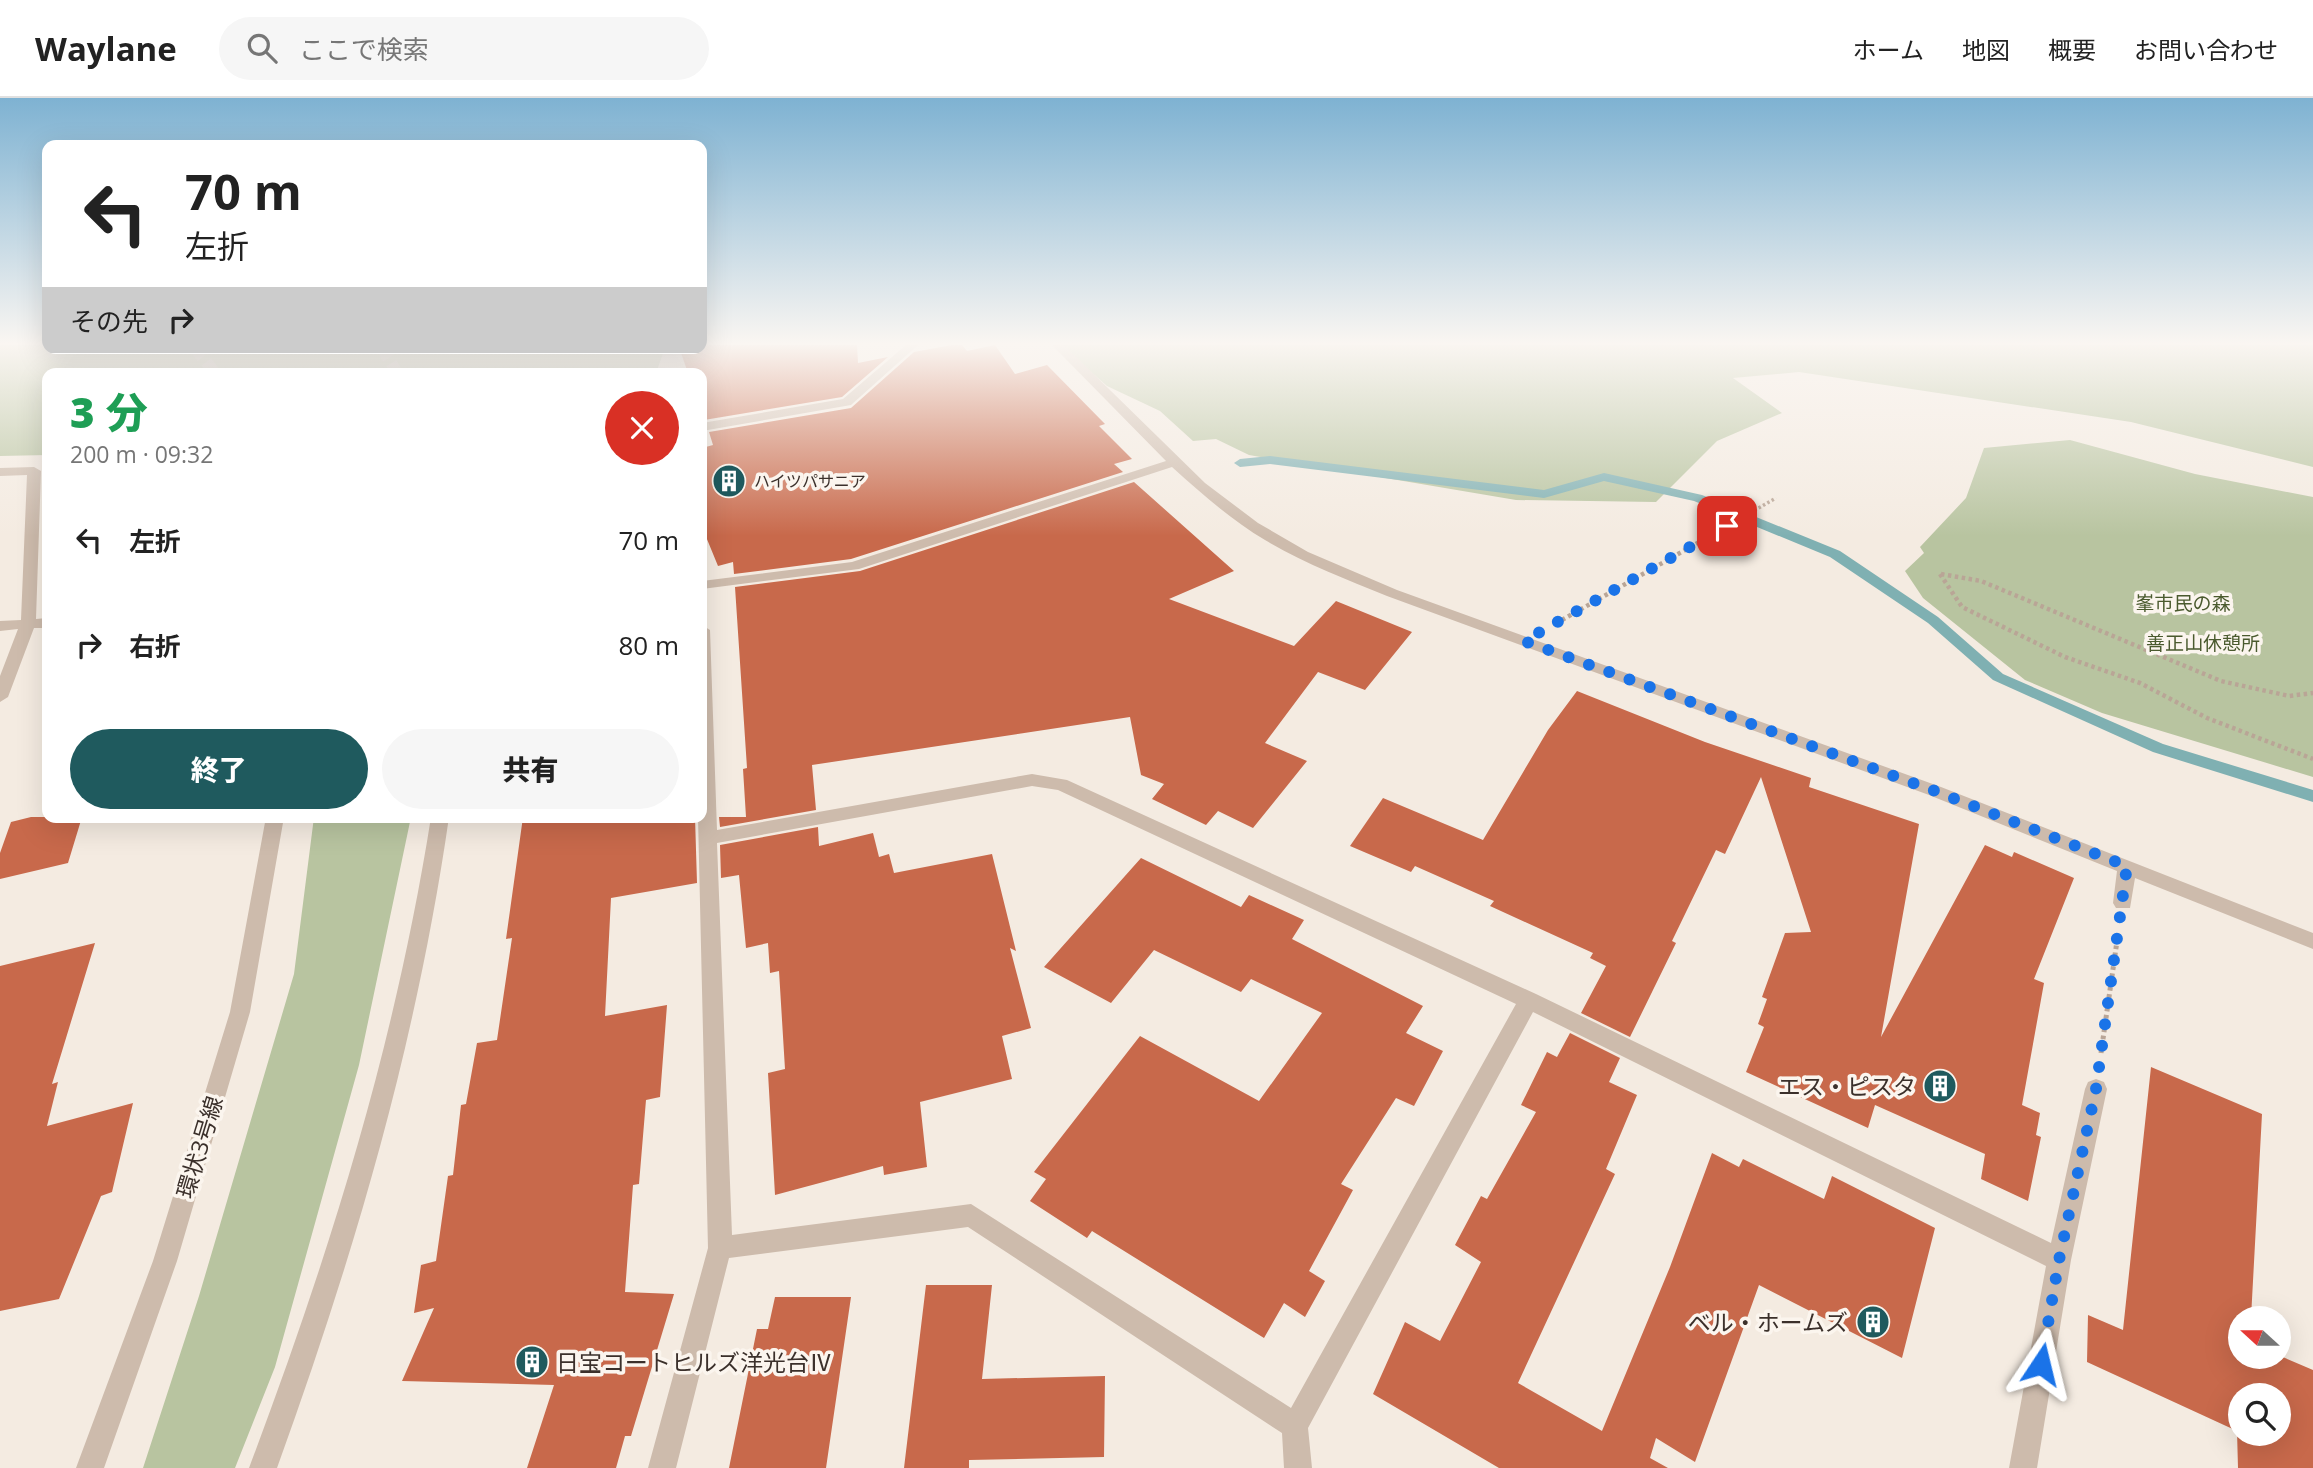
<!DOCTYPE html>
<html lang="ja">
<head>
<meta charset="utf-8">
<style>
  body { margin:0; font-family:"Open Sans","Noto Sans JP",sans-serif; background:#f6f6f6; color:#222; height:100vh; display:flex; flex-direction:column; font-size:26px; white-space:nowrap }
  * { box-sizing:border-box; margin:0 }
  p { font-size:23px; color:#767676 }
  .icon { flex:none; width:38px; height:38px; fill:none; stroke:currentColor; stroke-width:2; stroke-linecap:round; stroke-linejoin:round }
  .map { position:relative; flex:1; overflow:hidden }
  .sheet { position:absolute; left:42px; top:270px; width:665px; height:455px; display:flex; flex-direction:column; background:#fff; border-radius:14px; box-shadow:0 7px 28px #0002 }
  .sheet>* { flex:none }
  .top-card { position:absolute; left:42px; top:42px; width:665px; height:214px; border-radius:14px; box-shadow:0 7px 28px #0002; background:#fff; color:#222; overflow:hidden }
  .needle { width:46px; rotate:291deg }
  .controls { position:absolute; left:2228px; top:1208px; display:grid; gap:14px }
  .controls a { display:grid; place-items:center; width:63px; height:63px; border-radius:50%; background:#fff; box-shadow:0 7px 28px #0002; font-size:35px }
  .pin { position:absolute; display:grid; place-items:center; width:60px; height:60px; color:#fff; margin:-30px; border-radius:14px; box-shadow:0 4px 10px #0006 }
  .me { position:absolute; width:77px; margin:-38px; rotate:10deg; stroke-linejoin:round; filter:drop-shadow(0 0 5px #0008) }
  .turn { display:flex; align-items:center; gap:24px; height:147px; padding:0 28px; font-size:32px }
  .turn .icon { width:91px; height:91px; stroke-width:2.5 }
  .turn b { display:block; font-size:49px; line-height:60px }
  .then { display:flex; align-items:center; height:66px; padding:0 28px; background:#0003; gap:14px; font-size:26px }
  .round { display:grid; place-items:center; flex:none; width:74px; height:74px; border-radius:37px; background:#f6f6f6 }
  .headline { display:flex; align-items:center; justify-content:space-between; height:119px; padding:0 28px }
  h1 { font-size:42px; font-weight:800; line-height:52px; color:#1e9e55 }
  .cta { display:flex; gap:14px; margin-top:auto; padding:14px 28px }
  .cta a { flex:1; height:80px; border-radius:42px; background:#1f5a5e; color:#fff; font-size:28px; font-weight:800; line-height:80px; text-align:center }
  .cta a+a { background:#f6f6f6; color:#222 }
  ul { padding:0; list-style:none }
  li { display:flex; align-items:center; gap:21px; height:105px; padding:0 28px }
  li div { flex:1 }
  li b { display:block; font-size:26px }
  li em { font-style:normal }
  header { display:flex; align-items:center; gap:42px; box-sizing:border-box; height:98px; padding:0 35px; background:#fff; border-bottom:2px solid #e0e0e0 }
  header strong { font-size:33px }
  nav { display:flex; gap:38px; margin-inline-start:auto; font-size:24px }
  .search { width:490px; height:63px; background:#f6f6f6; display:flex; align-items:center; gap:18px; box-sizing:border-box; padding:0 24px; border-radius:38px; color:#767676; font-size:26px }
  .map>svg:first-child { display:block }
</style>
</head>
<body>
<header>
<strong>Waylane</strong>
<div class="search"><svg class="icon" aria-label="search" viewBox="0 0 24 24"><circle cx="10" cy="10" r="6"/><path d="M15 15l6 6"/></svg>ここで検索</div>
<nav><a>ホーム</a><a>地図</a><a>概要</a><a>お問い合わせ</a></nav>
</header>
<div class="map">
<svg width="2313" height="1370" viewBox="0 0 2313 1370">
  <rect width="100%" height="100%" fill="#f4ebe1"/>
  <path fill="#b8c4a0" d="M 0,247 L 47,247 L 47,250 L 665,250 L 656,275 L 47,275 L 47,357 L 0,358 Z
    M 1060,247 L 2313,247 L 2313,369 L 2131,324 L 1799,274 L 1733,280 L 1782,315 L 1717,343 L 1656,404 L 1516,402 L 1249,357 L 1216,341 L 1193,343 L 1160,313 L 1107,288 Z
    M 2070,342 L 2195,376 L 2313,399 L 2313,679 L 2102,615 L 2025,582 L 1923,500 L 1905,473 L 1924,455 L 1920,449 L 1966,400 L 1984,350 Z
    M 314,719 L 411,719 L 359,967 L 275,1269 L 235,1370 L 143,1370 L 199,1198 L 294,876 Z"/>
  <g fill="none" stroke-linecap="round" stroke-linejoin="round">
    <path fill="#7fb0b2" fill-rule="evenodd" d="M 1270,358 L 1544,392 L 1604,375 L 1702,397 L 1840,453 L 1938,519 L 2003,576 L 2163,646 L 2313,692 L 2313,704 L 2153,654 L 1993,582 L 1928,525 L 1830,459 L 1694,403 L 1604,383 L 1544,400 L 1270,366 L 1240,369 L 1234,365 L 1240,361 Z"/>
  </g>
  <path fill="#c8694b" fill-rule="evenodd" d="M 702,247 L 857,247 L 858,265 L 888,259 L 842,299 L 704,322 L 702,275 L 688,275 L 680,252 L 702,250 Z
    M 952,247 L 962,247 L 967,253 L 995,247 L 1015,276 L 1047,267 L 1105,326 L 1099,328 L 1132,361 L 1114,366 L 1123,374 L 851,461 L 734,476 L 733,464 L 718,468 L 702,429 L 702,350 L 713,347 L 709,334 L 851,310 L 914,254 Z
    M 1134,384 L 1234,473 L 1169,501 L 1294,548 L 1336,503 L 1412,534 L 1365,592 L 1318,574 L 1265,645 L 1307,663 L 1253,730 L 1218,713 L 1206,727 L 1152,701 L 1164,686 L 1141,677 L 1130,619 L 812,667 L 816,712 L 720,729 L 719,719 L 746,719 L 743,671 L 747,670 L 735,489 L 860,473 Z
    M 1577,593 L 1705,644 L 1811,680 L 1809,689 L 1919,726 L 1881,939 L 1985,747 L 2012,759 L 2014,754 L 2074,780 L 2034,881 L 2044,885 L 2022,1007 L 2040,1015 L 2036,1037 L 2041,1039 L 2028,1103 L 1981,1081 L 1985,1056 L 1875,1007 L 1868,1030 L 1746,974 L 1764,929 L 1758,926 L 1767,901 L 1762,899 L 1785,835 L 1811,834 L 1761,679 L 1725,756 L 1716,752 L 1672,843 L 1676,845 L 1630,939 L 1581,915 L 1606,868 L 1590,860 L 1593,855 L 1490,808 L 1494,803 L 1415,768 L 1411,774 L 1350,748 L 1383,700 L 1483,742 L 1548,632 Z
    M 31,719 L 82,719 L 68,765 L 0,781 L 0,755 L 11,724 Z
    M 523,719 L 695,719 L 697,785 L 611,800 L 605,918 L 667,907 L 660,999 L 646,1002 L 639,1086 L 633,1087 L 625,1194 L 674,1196 L 631,1338 L 625,1338 L 616,1370 L 527,1370 L 554,1287 L 402,1283 L 434,1210 L 414,1215 L 421,1167 L 436,1163 L 448,1078 L 453,1077 L 461,1007 L 466,1006 L 477,945 L 497,942 L 512,840 L 506,841 Z
    M 818,729 L 819,748 L 873,735 L 879,759 L 889,756 L 894,775 L 992,756 L 1016,853 L 1010,850 L 1031,930 L 1002,938 L 1012,981 L 920,1004 L 927,1069 L 884,1077 L 883,1068 L 775,1097 L 768,975 L 785,971 L 779,873 L 770,875 L 768,845 L 746,850 L 739,777 L 721,780 L 720,747 Z
    M 1141,760 L 1241,809 L 1249,797 L 1304,822 L 1292,841 L 1423,908 L 1406,935 L 1443,953 L 1414,1008 L 1396,1000 L 1341,1086 L 1353,1092 L 1309,1173 L 1325,1183 L 1305,1219 L 1284,1205 L 1264,1240 L 1092,1133 L 1087,1140 L 1030,1103 L 1046,1081 L 1034,1074 L 1140,938 L 1259,1003 L 1322,915 L 1251,881 L 1241,894 L 1154,852 L 1111,905 L 1044,869 Z
    M 95,845 L 52,986 L 58,984 L 47,1028 L 133,1005 L 112,1094 L 101,1098 L 59,1201 L 0,1213 L 0,868 Z
    M 1570,935 L 1620,960 L 1609,984 L 1637,997 L 1606,1071 L 1615,1076 L 1518,1285 L 1602,1333 L 1670,1169 L 1712,1055 L 1739,1069 L 1743,1061 L 1824,1101 L 1832,1078 L 1935,1130 L 1902,1260 L 1759,1187 L 1695,1364 L 1656,1340 L 1650,1360 L 1668,1370 L 1499,1370 L 1373,1296 L 1405,1224 L 1440,1243 L 1481,1164 L 1455,1147 L 1481,1098 L 1487,1101 L 1536,1014 L 1521,1007 L 1547,954 L 1557,959 Z
    M 2151,969 L 2262,1016 L 2251,1220 L 2240,1220 L 2240,1258 L 2278,1257 L 2313,1272 L 2313,1370 L 2238,1370 L 2237,1333 L 2087,1264 L 2088,1217 L 2123,1232 ZM 2240,1297 L 2278,1297 L 2278,1335 L 2240,1335 Z
    M 926,1187 L 992,1187 L 982,1281 L 1105,1278 L 1104,1359 L 969,1362 L 969,1370 L 904,1370 Z
    M 775,1199 L 851,1199 L 826,1370 L 729,1370 L 757,1231 L 768,1231 Z"/>
  <g fill="none" stroke-linecap="round" stroke-linejoin="round">
    <path stroke="#cfc6bd" stroke-width="12" stroke-dasharray="12 6" stroke-linecap="butt" d="M 195,250 L 215,275
      M 382,250 L 397,275"/>
    <path stroke="#b9a596" stroke-width="3.5" stroke-dasharray="2.5 2.5" stroke-linecap="butt" d="M 1698,445 L 1776,400"/>
    <path stroke="#b9a596" stroke-width="4.5" stroke-dasharray="3.5 3.5" stroke-linecap="butt" d="M 1940,476 L 1962,509 L 2065,559 L 2140,585 L 2207,620 L 2313,661
      M 1941,476 L 1981,483 L 2221,583 L 2289,598 L 2313,595
      M 1562,522 L 1701,443"/>
    <path stroke="#b9a596" stroke-width="5" stroke-dasharray="3.5 3.5" stroke-linecap="butt" d="M 2101,955 L 2118,836"/>
    <path fill="#cdbbac" fill-rule="evenodd" d="M 906,247 L 918,247 L 851,307 L 702,333 L 702,325 L 843,301 Z
      M 1052,247 L 1064,247 L 1205,385 L 1258,425 L 1308,454 L 1397,492 L 1941,689 L 2313,835 L 2313,851 L 2135,780 L 2130,810 L 2116,810 L 2113,805 L 2117,773 L 1929,697 L 1387,498 C 1346,481 1303,465 1265,442 C 1231,422 1201,395 1172,369 L 859,471 L 702,491 L 702,483 L 852,464 L 1166,363 Z
      M 34,369 L 41,373 L 36,521 L 47,520 L 47,530 L 34,530 L 8,599 L 0,604 L 0,578 L 18,531 L 0,533 L 0,523 L 21,522 L 27,377 L 0,378 L 0,370 Z
      M 702,527 L 710,532 L 717,732 L 1032,676 L 1067,682 L 1536,896 L 2051,1145 L 2085,991 L 2088,984 L 2096,981 L 2104,984 L 2107,991 L 2071,1162 L 2037,1370 L 2009,1370 L 2046,1168 L 1533,914 L 1308,1330 L 1312,1370 L 1284,1370 L 1282,1335 L 968,1129 L 729,1160 L 676,1370 L 648,1370 L 708,1150 L 698,719 L 702,719 ZM 1032,688 L 1058,692 L 1516,906 L 1291,1310 L 971,1106 L 732,1137 L 717,745 Z
      M 266,719 L 284,719 L 250,914 L 177,1163 L 104,1370 L 76,1370 L 153,1163 L 230,914 Z
      M 431,719 L 449,719 C 416,947 355,1154 277,1370 L 249,1370 C 330,1155 395,947 431,719 Z"/>
  </g>
  <linearGradient id="sky" x2="0" y2="1"><stop stop-color="#7eb2d2"/><stop offset="0.56" stop-color="#faf6f2"/><stop offset="1" stop-color="#faf6f2" stop-opacity="0"/></linearGradient>
  <rect width="2313" height="438" fill="url(#sky)"/>
  <g fill="none" stroke-linecap="round" stroke-linejoin="round">
    <path stroke="#1a73e8" stroke-width="12" stroke-dasharray="0 21.6" d="M 1727,428 L 1524,543 L 1935,693 L 2127,768 L 2096,991 L 2059,1162 L 2041,1266"/>
  </g>
  <defs>
    <symbol id="building-disc" viewBox="-11 -11 22 22"><circle r="9.5" fill="#1f5a5e" stroke="#fbf5ee"/><path d="M-4-6H4V6H1V3H-1V6H-4ZM-2.5-4.3h1.7v1.8h-1.7ZM.8-4.3h1.7v1.8H.8ZM-2.5-1h1.7V.8h-1.7ZM.8-1h1.7V.8H.8Z" fill="#fff"/></symbol>
  </defs>
  <g fill-rule="evenodd">
    <use href="#building-disc" x="710" y="364" width="38" height="38"/>
    <use href="#building-disc" x="1921" y="969" width="38" height="38"/>
    <use href="#building-disc" x="1854" y="1205" width="38" height="38"/>
    <use href="#building-disc" x="513" y="1245" width="38" height="38"/>
  </g>
  <g text-anchor="middle" dominant-baseline="central" stroke-width="7" stroke-linejoin="round" paint-order="stroke">
    <g font-size="16" fill="#3b302b" stroke="#fbf5ee" text-anchor="start">
      <text x="754" y="383">ハイツパサニア</text>
    </g>
    <g font-size="19" fill="#4a5a2e" stroke="#fbf5ee">
      <text x="2183" y="505">峯市民の森</text>
      <text x="2203" y="545">善正山休憩所</text>
    </g>
    <g font-size="23" fill="#3b302b" stroke="#fbf5ee" text-anchor="end">
      <text x="1916" y="988">エス・ピスタ</text>
      <text x="1848" y="1224">ベル・ホームズ</text>
      <text x="556" y="1264" text-anchor="start">日宝コートヒルズ洋光台Ⅳ</text>
    </g>
    <g font-size="23" fill="#3b302b" stroke="#fbf5ee">
      <text transform="translate(199 1049) rotate(-73)">環状3号線</text>
    </g>
  </g>
</svg>
<div class="controls">
<a><svg class="needle" viewBox="-14 -14 28 28"><path d="M0-13l5 13h-10z" fill="#e53935"/><path d="M0 13l5-13h-10z" fill="#767676"/></svg></a>
<a><svg class="icon" aria-label="search" viewBox="0 0 24 24"><circle cx="10" cy="10" r="6"/><path d="M15 15l6 6"/></svg></a>
</div>
<div class="pin" style="left:1727px;top:428px;background:#d93025"><svg class="icon" aria-label="arrive" viewBox="0 0 24 24"><path d="M6 21V4h12l-3 4 3 4H6"/></svg></div>
<svg class="me" style="left:2041px;top:1266px" viewBox="-20 -20 40 40"><path d="M0-17L14 15 0 8-14 15z" fill="#1a73e8" stroke="#fff" stroke-width="4"/></svg>
<div class="top-card">
<div class="turn"><svg class="icon" aria-label="left" viewBox="0 0 24 24"><path d="M17 20v-9H6M10 6l-5 5 5 5"/></svg><div><b>70 m</b>左折</div></div>
<div class="then">その先<svg class="icon" aria-label="right" viewBox="0 0 24 24"><path d="M7 20v-9h11M14 6l5 5-5 5"/></svg></div>
</div>
<section class="sheet">
<div class="headline"><div><h1>3 分</h1><p>200 m · 09:32</p></div><a class="round" style="background:#d93025;color:#fff"><svg class="icon" aria-label="close" viewBox="0 0 24 24"><path d="M6 6l12 12M18 6L6 18"/></svg></a></div>
<ul>
<li><svg class="icon" aria-label="left" viewBox="0 0 24 24"><path d="M17 20v-9H6M10 6l-5 5 5 5"/></svg><div><b>左折</b></div><em>70 m</em></li>
<li><svg class="icon" aria-label="right" viewBox="0 0 24 24"><path d="M7 20v-9h11M14 6l5 5-5 5"/></svg><div><b>右折</b></div><em>80 m</em></li>
</ul>
<div class="cta"><a>終了</a><a>共有</a></div>
</section>
</div>
</body>
</html>
